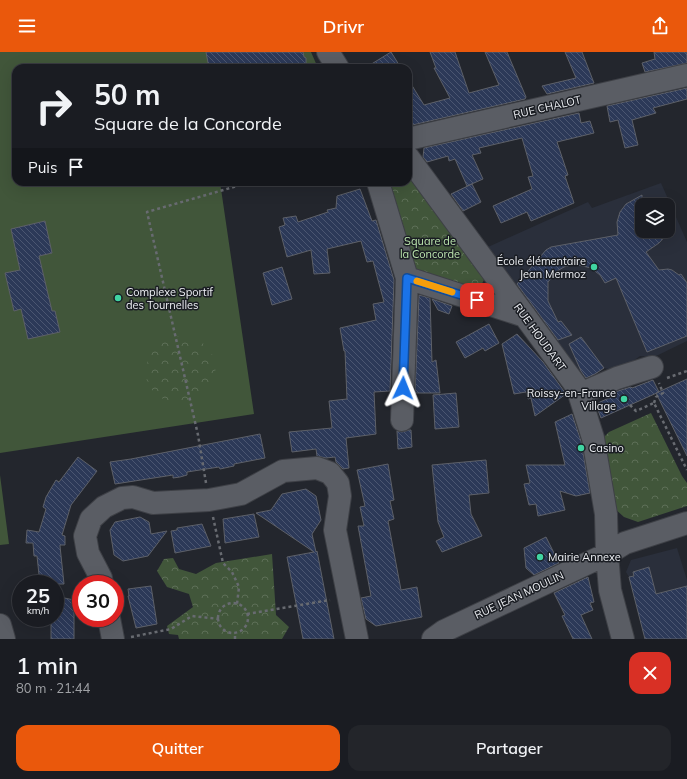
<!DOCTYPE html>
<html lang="fr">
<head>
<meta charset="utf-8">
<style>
  body { margin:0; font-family:Mulish,sans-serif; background:#23252a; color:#f1f3f6; height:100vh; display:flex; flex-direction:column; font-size:15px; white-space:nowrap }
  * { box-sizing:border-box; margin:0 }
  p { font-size:13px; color:#9fa1a5 }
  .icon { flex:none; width:22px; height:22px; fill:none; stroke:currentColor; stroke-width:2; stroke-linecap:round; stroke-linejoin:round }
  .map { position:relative; height:587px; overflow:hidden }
  .sheet { display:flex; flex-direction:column; background:#1a1c22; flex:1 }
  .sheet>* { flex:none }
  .guide { position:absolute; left:12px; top:12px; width:400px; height:122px; border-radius:12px; box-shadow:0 4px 16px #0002,0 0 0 1px #383a40; background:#1a1c22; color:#f1f3f6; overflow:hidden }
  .buttons { position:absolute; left:635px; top:146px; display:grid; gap:8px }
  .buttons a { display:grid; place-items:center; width:40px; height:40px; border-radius:8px; background:#1a1c22; box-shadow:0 4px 16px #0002,0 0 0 1px #383a40; font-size:20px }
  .speed { position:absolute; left:12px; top:523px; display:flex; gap:8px; font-size:20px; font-weight:700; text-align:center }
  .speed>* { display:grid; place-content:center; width:52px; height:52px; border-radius:50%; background:#1a1c22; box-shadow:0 4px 16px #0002,0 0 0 1px #383a40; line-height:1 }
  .speed small { font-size:10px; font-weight:400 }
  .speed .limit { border:6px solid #d22; background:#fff; color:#111 }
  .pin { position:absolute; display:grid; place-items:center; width:34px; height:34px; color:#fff; margin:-17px; border-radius:8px; box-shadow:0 2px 6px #0006 }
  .me { position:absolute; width:44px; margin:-22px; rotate:2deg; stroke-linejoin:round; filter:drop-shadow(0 0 3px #0008) }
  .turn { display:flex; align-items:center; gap:14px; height:84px; padding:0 16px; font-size:18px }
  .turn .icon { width:52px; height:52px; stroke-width:2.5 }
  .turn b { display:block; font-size:28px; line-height:34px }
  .then { display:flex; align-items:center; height:38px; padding:0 16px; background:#0003; gap:8px; font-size:15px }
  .round { display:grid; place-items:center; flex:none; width:42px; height:42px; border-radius:12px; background:#23252a }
  .headline { display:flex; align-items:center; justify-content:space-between; height:68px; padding:0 16px }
  h1 { font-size:24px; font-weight:600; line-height:30px }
  .action { display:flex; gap:8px; margin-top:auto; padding:8px 16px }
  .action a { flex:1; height:46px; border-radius:12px; background:#ea580c; color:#fff; font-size:16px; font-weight:600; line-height:46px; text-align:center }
  .action a+a { background:#23252a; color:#f1f3f6 }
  header { display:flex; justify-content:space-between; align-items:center; height:52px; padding:0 16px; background:#ea580c; color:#fff; font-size:18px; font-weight:600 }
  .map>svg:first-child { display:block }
</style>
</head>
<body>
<header><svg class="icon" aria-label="menu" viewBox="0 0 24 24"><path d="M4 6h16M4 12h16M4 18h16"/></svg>Drivr<svg class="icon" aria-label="share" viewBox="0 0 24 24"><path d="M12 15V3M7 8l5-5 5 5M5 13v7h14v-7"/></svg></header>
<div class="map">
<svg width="687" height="587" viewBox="0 0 687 587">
  <defs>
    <pattern id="park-crowns" width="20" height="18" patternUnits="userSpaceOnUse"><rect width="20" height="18" fill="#41563a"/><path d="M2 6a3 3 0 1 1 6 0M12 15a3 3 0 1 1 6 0" fill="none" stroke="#5d6f57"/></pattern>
    <pattern id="building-back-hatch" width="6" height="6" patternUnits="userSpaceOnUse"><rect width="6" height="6" fill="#2c3958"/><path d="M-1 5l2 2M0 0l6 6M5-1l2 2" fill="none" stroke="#4b5671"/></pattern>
  </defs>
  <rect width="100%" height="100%" fill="#23262d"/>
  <path fill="#2a2f3b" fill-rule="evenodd" d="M 661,131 L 687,190 L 687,289 L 654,305 L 640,304 L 629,312 L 613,318 L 604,316 L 585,329 L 488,195 L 588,150 L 592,156 ZM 642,153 L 668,153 L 668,179 L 642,179 Z
    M 677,496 L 687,528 L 687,587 L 629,525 L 626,520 L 631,508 Z"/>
  <path fill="#41563a" d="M 0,0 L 311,0 L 318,16 L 16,16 L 16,130 L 220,130 L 254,362 L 0,401 Z
    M 0,423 L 9,492 L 0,493 Z"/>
  <path fill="url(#park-crowns)" d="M 408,123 L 485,226 L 478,239 L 409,216 L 382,130 L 408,130 Z
    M 182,284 L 190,285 L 204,292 L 212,302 L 216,316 L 212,331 L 201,343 L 188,349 L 174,351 L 161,346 L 151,337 L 146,326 L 148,303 L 163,287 Z
    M 651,361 L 682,424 L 687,431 L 687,454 L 638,470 L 624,465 L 614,456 L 601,388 L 609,380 Z
    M 272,502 L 276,563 L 289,575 L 282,587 L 179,587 L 178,583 L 169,582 L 167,574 L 193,555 L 189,542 L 167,535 L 157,519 L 164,507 L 173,506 L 179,517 L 196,522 L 216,511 Z"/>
  <path fill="url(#building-back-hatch)" stroke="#5d6068" d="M 206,0 L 303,0 L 304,5 L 306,6 L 306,16 L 209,16 Z
    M 391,0 L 401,16 L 365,16 Z
    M 430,0 L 455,0 L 469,41 L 499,33 L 485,0 L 507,0 L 526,45 L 525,47 L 408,74 L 408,27 L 424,53 L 450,46 L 434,16 L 436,16 Z
    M 565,0 L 582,0 L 594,31 L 547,42 L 542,34 L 576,26 Z
    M 654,0 L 687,0 L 687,11 L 645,20 L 642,11 L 655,7 Z
    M 687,36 L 687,47 L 653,56 L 656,61 L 632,68 L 638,93 L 625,96 L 618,68 L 610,70 L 607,54 Z
    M 579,61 L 581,71 L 590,69 L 594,81 L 557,90 L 568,123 L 565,124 L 574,151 L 531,169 L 527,160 L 501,171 L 493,154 L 532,137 L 528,125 L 533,124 L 522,86 L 479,96 L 481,101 L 472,103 L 483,127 L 467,134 L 455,107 L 449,109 L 448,104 L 427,110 L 423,105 L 424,96 Z
    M 472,132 L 481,150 L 463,159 L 451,142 Z
    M 360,137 L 372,169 L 376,168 L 394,228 L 390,339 L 374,340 L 376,382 L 346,386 L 349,416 L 343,417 L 336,410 L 335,405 L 326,406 L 317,404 L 316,397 L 292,400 L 289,380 L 332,376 L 329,349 L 347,347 L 345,299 L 344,299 L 340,276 L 376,268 L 373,252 L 384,250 L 378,228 L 373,209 L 367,210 L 361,189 L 327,197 L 330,221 L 314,222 L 311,198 L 287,205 L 279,175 L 285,173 L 283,166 L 296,164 L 298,170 L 328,160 L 327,158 L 336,156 L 337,144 Z
    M 642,143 L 642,179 L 670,179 L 659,191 L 646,200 L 659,218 L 668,217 L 672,218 L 679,223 L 681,222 L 687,231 L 687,284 L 647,300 L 616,226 L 605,231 L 600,223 L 591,216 L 574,212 L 564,215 L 557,219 L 548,230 L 548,249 L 558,270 L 561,269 L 572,283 L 558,288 L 517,232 L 546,198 L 551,195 L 618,183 L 617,170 L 620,160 L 626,152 Z
    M 45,169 L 52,201 L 39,204 L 52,259 L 55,259 L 60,280 L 28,287 L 21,257 L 14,259 L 5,221 L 20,218 L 11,177 Z
    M 282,215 L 292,247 L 272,253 L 263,221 Z
    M 419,243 L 430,246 L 432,310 L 436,308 L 440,341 L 415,341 Z
    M 432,247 L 452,254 L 449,262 L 438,258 Z
    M 489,272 L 499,291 L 485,299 L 483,296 L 465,306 L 456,290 Z
    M 517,282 L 543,310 L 566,342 L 535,364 L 531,346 L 528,347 L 526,340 L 514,342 L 502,292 Z
    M 581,285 L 604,316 L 595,322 L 586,326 L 581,319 L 569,292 Z
    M 687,327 L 687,404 L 656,341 Z
    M 653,328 L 659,340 L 601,366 L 596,353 L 600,350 L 616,343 L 615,340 L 621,338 L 631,335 L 632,336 Z
    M 456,341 L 459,375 L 435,377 L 433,343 Z
    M 572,362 L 581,389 L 590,441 L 576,444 L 560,439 L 565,458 L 538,464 L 536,452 L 529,453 L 524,432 L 530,431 L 526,413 L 565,413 L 555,370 Z
    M 409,378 L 411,378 L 412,395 L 398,397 L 397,379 L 402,380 Z
    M 260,382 L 265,406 L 234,412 L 234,414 L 220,417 L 219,415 L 187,420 L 187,423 L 180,425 L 173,426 L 173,423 L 115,432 L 110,410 L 131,407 Z
    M 78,405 L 97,419 L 71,453 L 62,483 L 65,484 L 65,493 L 60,493 L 60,494 L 64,532 L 40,532 L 37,504 L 34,504 L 33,491 L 26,491 L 27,478 L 39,480 L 46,457 L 43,455 L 46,445 L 56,428 L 59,430 Z
    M 486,408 L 489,441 L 469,443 L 471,462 L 482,484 L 442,500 L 436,489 L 444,485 L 438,470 L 432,413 Z
    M 388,412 L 394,448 L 390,449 L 394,467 L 388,469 L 401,538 L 417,535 L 422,565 L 376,574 L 366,567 L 361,546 L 371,544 L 358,474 L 364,474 L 360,455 L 365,454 L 357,418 Z
    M 306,437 L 316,444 L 321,468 L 312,482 L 316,500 L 317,499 L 334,587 L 303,587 L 287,505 L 314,500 L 256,461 L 271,458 L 282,442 Z
    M 254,462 L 259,485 L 225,491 L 223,467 Z
    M 140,465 L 149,470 L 151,482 L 167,479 L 148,504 L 123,509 L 114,503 L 110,478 L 115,470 Z
    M 202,472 L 211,494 L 175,501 L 171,479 L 177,478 L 177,476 Z
    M 546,485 L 559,511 L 534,523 L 526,516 L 524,496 Z
    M 649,515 L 656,542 L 687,534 L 687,587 L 645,587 L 629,525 L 634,524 L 633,520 Z
    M 588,525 L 594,550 L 590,551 L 593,558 L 581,563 L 592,587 L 573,587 L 562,564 L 565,563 L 554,541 Z
    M 151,534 L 157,572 L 136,576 L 128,544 L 129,544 L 128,537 Z
    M 55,544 L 74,548 L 74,587 L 51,587 L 51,566 L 55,566 Z"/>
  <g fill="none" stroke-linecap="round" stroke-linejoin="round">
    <defs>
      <path id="minor" d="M 328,0 L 338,16
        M 408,87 L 687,23
        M 408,105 L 577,335 L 593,386 L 606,462 L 607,502 L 610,538 L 623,587
        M 378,130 L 407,226 L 525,264
        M 580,342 L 617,326 L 652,315
        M 402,368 L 407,226
        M 102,532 L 101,526 L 88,501 L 85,484 L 91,467 L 104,455 L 122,446 L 133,445 L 153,451 L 209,448 L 241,442 L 283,419 L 317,416 L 330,421 L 338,431 L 340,444 L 335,478 L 357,587
        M 109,566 L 113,587
        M 0,573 L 4,587
        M 433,587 L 444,579 L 607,502 L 625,491 L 687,471"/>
    </defs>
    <use href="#minor" stroke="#3e4046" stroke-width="24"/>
    <path stroke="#686b71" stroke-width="2.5" stroke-dasharray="3 3" stroke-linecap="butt" d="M 667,326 L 687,319
      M 654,351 L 656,345 L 663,341 L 659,331
      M 630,353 L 636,359 L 654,351 L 687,418
      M 206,431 L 198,383 L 147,160 L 251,130
      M 213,465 L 223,511 L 232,520 L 239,535 L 237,552
      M218 566a15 15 0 1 1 30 0a15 15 0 1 1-30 0Z
      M 247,562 L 330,548
      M 131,585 L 171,577 L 192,564 L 219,567
      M 235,587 L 235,581"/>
    <use href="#minor" stroke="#5a5d64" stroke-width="22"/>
  </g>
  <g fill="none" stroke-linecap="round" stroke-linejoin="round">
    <defs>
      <path id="route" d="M 403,336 L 407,226 L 477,248"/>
    </defs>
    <use href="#route" stroke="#114b97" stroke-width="10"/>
    <use href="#route" stroke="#1a73e8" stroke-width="7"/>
    <path stroke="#f59e0b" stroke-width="7" d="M 417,229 L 452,240"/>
  </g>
  <g fill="#40d4a2" stroke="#1a1d23" stroke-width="1.5">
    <circle cx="594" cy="215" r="4"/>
    <circle cx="118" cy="246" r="4"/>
    <circle cx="624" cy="347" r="4"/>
    <circle cx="581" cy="396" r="4"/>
    <circle cx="540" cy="505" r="4"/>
  </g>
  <g text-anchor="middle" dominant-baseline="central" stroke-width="3" stroke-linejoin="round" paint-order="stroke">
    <g font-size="11" fill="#eef0f4" stroke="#1a1d23">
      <text transform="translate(547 55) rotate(-13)">RUE CHALOT</text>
      <text transform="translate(540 285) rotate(54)">RUE HOUDART</text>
      <text transform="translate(519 543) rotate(-25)">RUE JEAN MOULIN</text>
    </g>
    <g font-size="11" fill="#bce6ae" stroke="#1a1d23">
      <text x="430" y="189">Square de<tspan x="430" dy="13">la Concorde</tspan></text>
    </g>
    <g font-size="11" fill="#eef0f4" stroke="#1a1d23" text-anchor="start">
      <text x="586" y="209" text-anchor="end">École élémentaire<tspan x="586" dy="13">Jean Mermoz</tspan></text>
      <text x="126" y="240">Complexe Sportif<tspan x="126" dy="13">des Tournelles</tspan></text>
      <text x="616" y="341" text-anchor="end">Roissy-en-France<tspan x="616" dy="13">Village</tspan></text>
      <text x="589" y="396">Casino</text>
      <text x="548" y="505">Mairie Annexe</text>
    </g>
  </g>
</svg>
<div class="buttons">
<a><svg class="icon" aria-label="layers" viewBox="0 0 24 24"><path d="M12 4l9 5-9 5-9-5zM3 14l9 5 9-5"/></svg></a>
</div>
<div class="speed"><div>25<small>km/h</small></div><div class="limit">30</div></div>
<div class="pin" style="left:477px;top:248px;background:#d93025"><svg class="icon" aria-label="arrive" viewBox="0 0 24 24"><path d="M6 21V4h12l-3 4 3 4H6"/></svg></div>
<svg class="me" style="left:403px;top:336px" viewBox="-20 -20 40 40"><path d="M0-17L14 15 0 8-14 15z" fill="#1a73e8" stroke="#fff" stroke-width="4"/></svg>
<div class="guide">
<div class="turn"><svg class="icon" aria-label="right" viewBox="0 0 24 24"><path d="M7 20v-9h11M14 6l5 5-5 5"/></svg><div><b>50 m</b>Square de la Concorde</div></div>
<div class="then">Puis<svg class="icon" aria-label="arrive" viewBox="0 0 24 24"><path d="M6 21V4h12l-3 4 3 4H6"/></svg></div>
</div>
</div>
<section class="sheet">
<div class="headline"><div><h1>1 min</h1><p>80 m · 21:44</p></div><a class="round" style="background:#d93025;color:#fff"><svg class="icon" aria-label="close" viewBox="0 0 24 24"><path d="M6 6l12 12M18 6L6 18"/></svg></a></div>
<div class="action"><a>Quitter</a><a>Partager</a></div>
</section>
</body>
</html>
